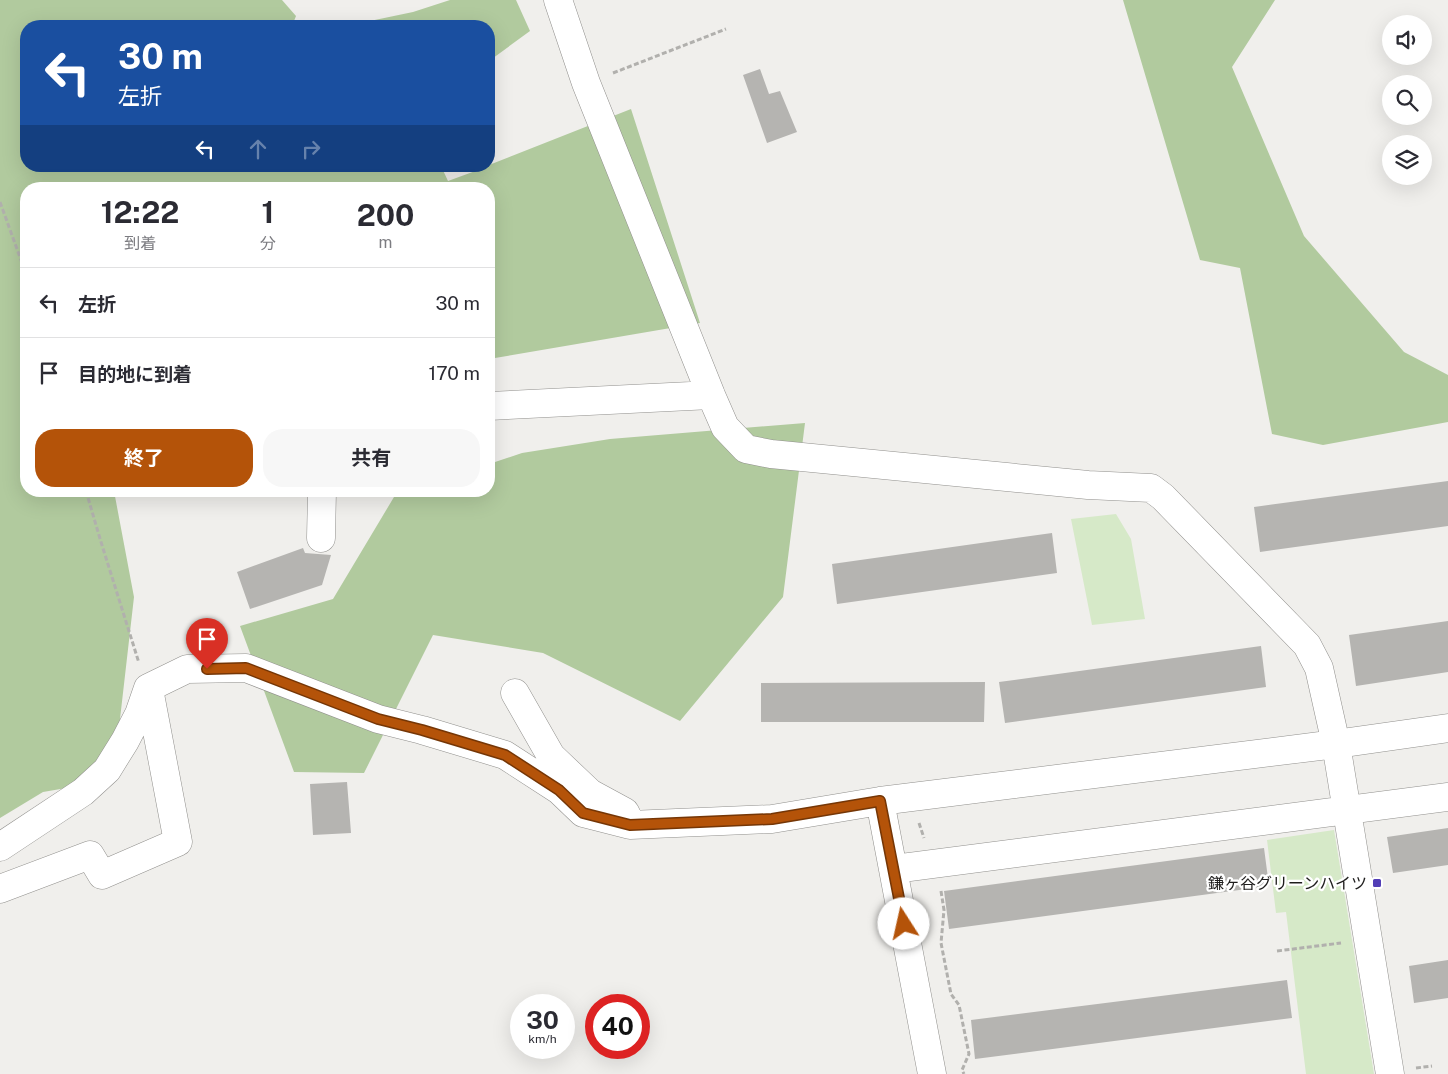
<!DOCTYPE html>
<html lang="ja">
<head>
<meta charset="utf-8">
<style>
  body { margin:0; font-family:"Public Sans","Noto Sans JP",sans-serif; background:#f7f7f7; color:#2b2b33; height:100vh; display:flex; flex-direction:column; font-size:19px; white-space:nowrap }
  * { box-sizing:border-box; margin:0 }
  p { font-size:16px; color:#7c7c81 }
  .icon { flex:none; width:28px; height:28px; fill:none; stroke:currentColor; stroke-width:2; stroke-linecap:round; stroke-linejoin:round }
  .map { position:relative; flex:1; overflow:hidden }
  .sheet { position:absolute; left:20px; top:182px; width:475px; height:315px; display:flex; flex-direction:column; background:#fff; border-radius:20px; box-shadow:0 5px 20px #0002 }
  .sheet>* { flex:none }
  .banner { position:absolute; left:20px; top:20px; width:475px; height:152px; border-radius:20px; box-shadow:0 5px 20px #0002; background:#1a4fa0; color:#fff; overflow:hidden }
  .controls { position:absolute; left:1382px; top:15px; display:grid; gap:10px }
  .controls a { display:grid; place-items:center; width:50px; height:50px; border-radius:50%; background:#fff; box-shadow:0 5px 20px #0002; font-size:25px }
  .speed { position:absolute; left:510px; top:994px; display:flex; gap:10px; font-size:25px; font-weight:700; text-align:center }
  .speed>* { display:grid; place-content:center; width:65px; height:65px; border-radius:50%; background:#fff; box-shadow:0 5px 20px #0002; line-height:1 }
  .speed small { font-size:12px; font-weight:400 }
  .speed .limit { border:8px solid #d22; background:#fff; color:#111 }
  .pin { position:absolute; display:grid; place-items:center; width:42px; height:42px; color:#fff; margin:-51px -21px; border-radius:50% 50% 50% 0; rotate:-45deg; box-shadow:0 0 5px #0007 }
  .pin .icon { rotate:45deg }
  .me { position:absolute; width:55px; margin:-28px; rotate:350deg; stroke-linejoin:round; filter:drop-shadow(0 0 4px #0008) }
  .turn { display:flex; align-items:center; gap:18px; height:105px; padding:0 15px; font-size:22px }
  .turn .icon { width:65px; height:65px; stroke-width:2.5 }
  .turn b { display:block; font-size:35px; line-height:42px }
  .lanes { display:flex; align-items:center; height:48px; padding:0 15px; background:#0003; justify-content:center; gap:25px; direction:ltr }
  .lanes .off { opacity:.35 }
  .eta { display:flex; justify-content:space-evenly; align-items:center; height:85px; text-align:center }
  .eta b { font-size:30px; font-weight:700; line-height:35px }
  .button { display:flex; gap:10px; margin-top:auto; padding:10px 15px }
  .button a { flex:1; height:58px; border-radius:20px; background:#b45309; color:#fff; font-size:20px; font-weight:700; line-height:58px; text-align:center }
  .button a+a { background:#f7f7f7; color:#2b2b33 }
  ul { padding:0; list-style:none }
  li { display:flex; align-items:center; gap:15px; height:70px; padding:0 15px; border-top:1px solid #e1e1e2 }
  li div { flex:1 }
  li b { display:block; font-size:19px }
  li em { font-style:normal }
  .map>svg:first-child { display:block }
</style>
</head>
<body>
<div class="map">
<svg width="1448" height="1074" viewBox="0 0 1448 1074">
  <rect width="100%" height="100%" fill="#f0efec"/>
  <path fill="#d6e9c8" d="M 1116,514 L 1131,539 L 1145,619 L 1092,625 L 1071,519 Z
    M 1334,830 L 1374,1074 L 1306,1074 L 1286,912 L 1276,913 L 1267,840 Z"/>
  <path fill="#b1ca9e" d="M 0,0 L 282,0 L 296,16 L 292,26 L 26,26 L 26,166 L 441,166 L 448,181 L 489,166 L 489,165 L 631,109 L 700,323 L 489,359 L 489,189 L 180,189 L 178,184 L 156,189 L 26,189 L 26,491 L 114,491 L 134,597 L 113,780 L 43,792 L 0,818 Z
    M 450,0 L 516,0 L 530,31 L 489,61 L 489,26 L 346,26 L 413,12 Z
    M 1123,0 L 1275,0 L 1232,67 L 1304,236 L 1404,352 L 1448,375 L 1448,422 L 1323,445 L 1272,434 L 1240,268 L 1200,260 Z
    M 805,423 L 783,597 L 680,721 L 543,653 L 433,635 L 364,773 L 294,772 L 240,626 L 333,599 L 394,497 L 412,491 L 489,491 L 489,464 L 522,453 L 610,439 Z"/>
  <path fill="#b5b4b1" d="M 760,69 L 769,94 L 780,91 L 797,132 L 767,143 L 743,75 Z
    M 1448,481 L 1448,526 L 1260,552 L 1254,507 Z
    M 1052,533 L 1057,573 L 837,604 L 832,564 Z
    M 303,548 L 305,553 L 331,555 L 322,585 L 250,609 L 237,572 Z
    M 1448,621 L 1448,672 L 1356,686 L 1349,635 Z
    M 1261,646 L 1266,687 L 1005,723 L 999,682 Z
    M 985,682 L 984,722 L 761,722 L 761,683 Z
    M 347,782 L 351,833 L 313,835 L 310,784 Z
    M 1448,828 L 1448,865 L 1393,873 L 1387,837 Z
    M 1264,848 L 1269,886 L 949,929 L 944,891 Z
    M 1448,960 L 1448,998 L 1414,1003 L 1409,966 Z
    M 1287,980 L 1292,1018 L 975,1059 L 971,1020 Z"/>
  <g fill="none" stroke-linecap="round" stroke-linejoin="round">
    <defs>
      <path id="minor" d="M 558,0 L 586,83 L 711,395 L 725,427 L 746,449 L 771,454 L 1088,485 L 1151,488 L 1163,497 L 1307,645 L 1319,668 L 1336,744 L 1390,1074
        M 489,406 L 711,395
        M 321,538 L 322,491
        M 515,693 L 551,756 L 590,793 L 625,812 L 627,816
        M 0,847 L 83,792 L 107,770 L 125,741 L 139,714 L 148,688 L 187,669 L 246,668 L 378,719 L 422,730 L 505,755 L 559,790 L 583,813 L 630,825 L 772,819 L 880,801
        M 894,869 L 1448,797
        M 0,889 L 90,855 L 102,875 L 178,842 L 149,689
        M 932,1074 L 880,801 L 1336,744 L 1448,728"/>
    </defs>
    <use href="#minor" stroke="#91908d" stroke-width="29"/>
    <path stroke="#b1b0ad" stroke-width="3" stroke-dasharray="5 2.5" stroke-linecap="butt" d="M 613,73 L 726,29
      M 0,202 L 26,274
      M 86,491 L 101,542 L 139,663
      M 919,823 L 924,838
      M 941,891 L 944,910 L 941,943 L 951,994 L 959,1005 L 969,1054 L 962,1070 L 964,1074
      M 1277,951 L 1341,943
      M 1416,1068 L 1432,1066"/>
    <use href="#minor" stroke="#fff" stroke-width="28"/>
  </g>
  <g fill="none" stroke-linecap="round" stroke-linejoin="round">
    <defs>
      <path id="route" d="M 207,669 L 246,668 L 378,719 L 422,730 L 505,755 L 559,790 L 583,813 L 630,825 L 772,819 L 880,801 L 904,924"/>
    </defs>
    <use href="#route" stroke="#753606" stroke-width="12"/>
    <use href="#route" stroke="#b45309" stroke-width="9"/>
  </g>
  <rect fill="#523eb6" stroke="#fff" stroke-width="2" x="1372" y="878" width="10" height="10" rx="2.5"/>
  <g text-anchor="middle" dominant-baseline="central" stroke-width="4.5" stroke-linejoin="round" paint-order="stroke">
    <g font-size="16" fill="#1e1d1c" stroke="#fff" text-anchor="end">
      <text x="1367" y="883">鎌ヶ谷グリーンハイツ</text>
    </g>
  </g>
</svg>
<div class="controls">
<a><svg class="icon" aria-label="sound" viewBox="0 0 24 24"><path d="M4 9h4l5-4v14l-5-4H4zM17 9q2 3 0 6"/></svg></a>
<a><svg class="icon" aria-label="search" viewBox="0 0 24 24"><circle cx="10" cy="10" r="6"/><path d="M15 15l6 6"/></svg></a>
<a><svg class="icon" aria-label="layers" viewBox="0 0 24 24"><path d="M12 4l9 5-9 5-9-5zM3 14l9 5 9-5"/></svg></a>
</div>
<div class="speed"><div>30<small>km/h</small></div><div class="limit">40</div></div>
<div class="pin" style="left:207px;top:669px;background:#d93025"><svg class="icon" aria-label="arrive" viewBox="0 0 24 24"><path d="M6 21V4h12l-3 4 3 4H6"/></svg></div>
<svg class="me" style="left:904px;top:924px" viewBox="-20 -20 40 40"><circle r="19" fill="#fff"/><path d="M0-13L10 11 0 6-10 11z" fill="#b45309"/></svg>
<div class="banner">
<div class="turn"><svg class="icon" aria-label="left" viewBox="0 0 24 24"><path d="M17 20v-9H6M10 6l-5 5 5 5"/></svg><div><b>30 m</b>左折</div></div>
<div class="lanes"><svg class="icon" aria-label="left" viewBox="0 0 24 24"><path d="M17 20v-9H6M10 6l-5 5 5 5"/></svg><svg class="icon off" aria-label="ahead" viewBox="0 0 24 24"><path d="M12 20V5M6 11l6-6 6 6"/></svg><svg class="icon off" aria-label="right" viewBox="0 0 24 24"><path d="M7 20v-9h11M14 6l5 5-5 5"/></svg></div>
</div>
<section class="sheet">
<div class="eta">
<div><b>12:22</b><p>到着</p></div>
<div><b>1</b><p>分</p></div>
<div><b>200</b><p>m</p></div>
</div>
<ul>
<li><svg class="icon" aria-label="left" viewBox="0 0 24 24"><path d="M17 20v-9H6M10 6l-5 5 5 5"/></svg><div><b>左折</b></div><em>30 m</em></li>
<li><svg class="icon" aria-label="arrive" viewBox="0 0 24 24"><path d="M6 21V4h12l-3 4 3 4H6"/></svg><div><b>目的地に到着</b></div><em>170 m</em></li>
</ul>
<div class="button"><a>終了</a><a>共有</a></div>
</section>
</div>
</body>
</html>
